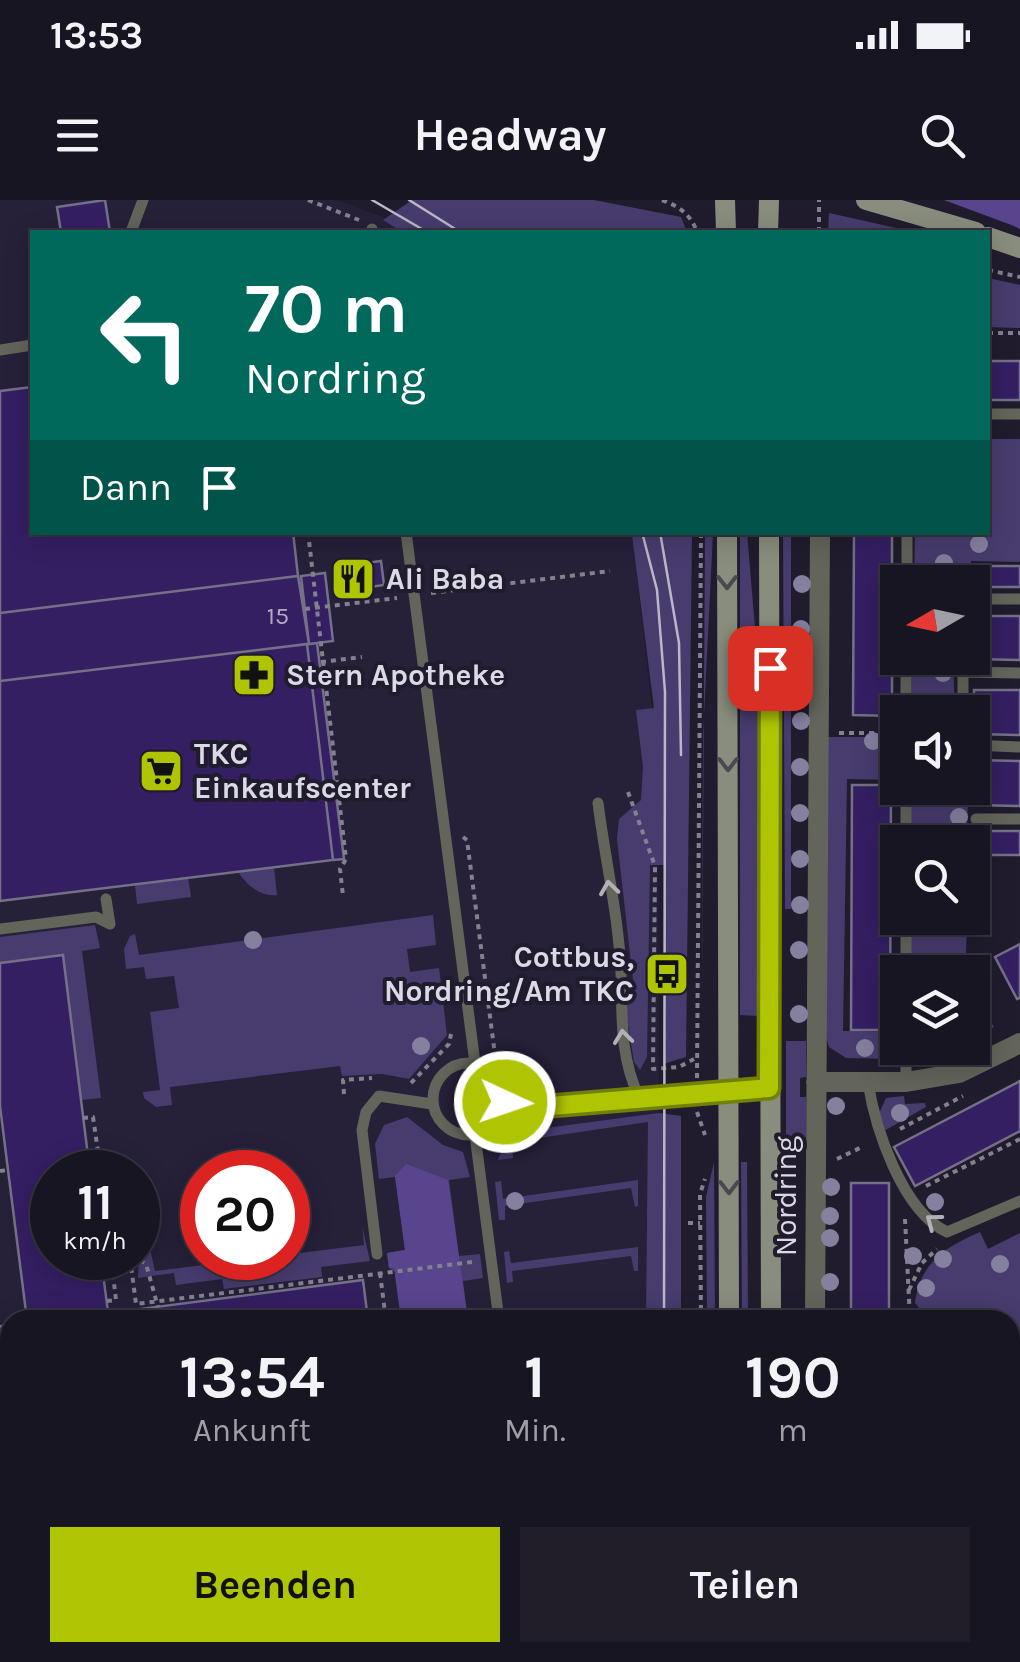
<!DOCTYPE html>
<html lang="de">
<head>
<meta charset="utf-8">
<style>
  body { margin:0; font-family:Karla,sans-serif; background:#211e2a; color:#f1f3f6; height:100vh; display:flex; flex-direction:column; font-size:38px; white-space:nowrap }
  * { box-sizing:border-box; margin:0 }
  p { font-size:32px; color:#9f9fa5 }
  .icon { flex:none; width:55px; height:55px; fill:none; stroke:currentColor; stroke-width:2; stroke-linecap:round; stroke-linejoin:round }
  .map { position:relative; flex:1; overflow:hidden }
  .panel { position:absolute; left:0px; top:1110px; width:1020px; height:352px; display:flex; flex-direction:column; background:#181522; border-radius:30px 30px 0 0; box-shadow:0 5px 25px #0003,0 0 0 2px #363440 }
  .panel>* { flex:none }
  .guide { position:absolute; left:30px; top:30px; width:960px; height:305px; border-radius:0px; box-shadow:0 5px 25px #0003,0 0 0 2px #363440; background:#00695c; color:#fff; overflow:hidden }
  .needle { width:65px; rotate:261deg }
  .fabs { position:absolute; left:880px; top:365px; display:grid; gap:20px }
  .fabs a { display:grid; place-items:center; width:110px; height:110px; border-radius:0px; background:#181522; box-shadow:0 5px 25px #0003,0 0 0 2px #363440; font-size:50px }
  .speed { position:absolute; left:30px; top:950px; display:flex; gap:20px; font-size:50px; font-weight:700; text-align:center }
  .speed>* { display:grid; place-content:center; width:130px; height:130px; border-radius:50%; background:#181522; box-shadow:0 5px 25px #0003,0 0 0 2px #363440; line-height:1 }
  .speed small { font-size:25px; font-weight:400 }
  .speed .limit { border:15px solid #d22; background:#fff; color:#111 }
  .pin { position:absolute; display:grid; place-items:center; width:85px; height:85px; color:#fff; margin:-42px; border-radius:20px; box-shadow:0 5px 15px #0006 }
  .me { position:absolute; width:110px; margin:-55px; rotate:93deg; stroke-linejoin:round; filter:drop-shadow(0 0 8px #0008) }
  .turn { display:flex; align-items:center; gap:35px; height:210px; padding:0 50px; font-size:45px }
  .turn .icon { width:130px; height:130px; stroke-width:2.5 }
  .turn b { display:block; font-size:70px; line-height:85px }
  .then { display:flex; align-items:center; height:95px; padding:0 50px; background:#0003; gap:20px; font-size:38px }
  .eta { display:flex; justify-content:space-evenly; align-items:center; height:170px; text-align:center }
  .eta b { font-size:60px; font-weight:700; line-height:70px }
  .button { display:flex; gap:20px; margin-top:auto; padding:20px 50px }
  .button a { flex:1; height:115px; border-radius:0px; background:#afc504; color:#111; font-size:40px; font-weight:700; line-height:115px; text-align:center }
  .button a+a { background:#211e2a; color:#f1f3f6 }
  .status { display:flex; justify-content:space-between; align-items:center; height:70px; padding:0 50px; background:#181522; direction:ltr }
  .status svg { height:28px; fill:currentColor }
  header { display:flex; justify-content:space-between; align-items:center; height:130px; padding:0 50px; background:#181522; font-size:45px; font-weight:700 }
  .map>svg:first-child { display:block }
</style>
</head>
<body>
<div class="status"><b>13:53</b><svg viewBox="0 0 49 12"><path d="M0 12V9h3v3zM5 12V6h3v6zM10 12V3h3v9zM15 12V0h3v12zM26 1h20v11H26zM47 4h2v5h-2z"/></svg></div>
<header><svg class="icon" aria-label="menu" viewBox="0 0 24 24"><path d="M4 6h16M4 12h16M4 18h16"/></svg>Headway<svg class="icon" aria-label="search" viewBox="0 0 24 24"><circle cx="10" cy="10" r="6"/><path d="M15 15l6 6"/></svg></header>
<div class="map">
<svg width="1020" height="1462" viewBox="0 0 1020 1462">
  <rect width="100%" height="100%" fill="#201c2e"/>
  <path fill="#262039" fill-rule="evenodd" d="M 0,0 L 336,0 L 386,18 L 405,32 L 32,32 L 32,332 L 632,333 L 658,563 L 659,1120 L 10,1120 L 10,1289 L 0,1290 ZM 52,972 L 138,972 L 138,1058 L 52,1058 ZM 202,972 L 288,972 L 288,1058 L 202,1058 Z"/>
  <path fill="#483c6f" d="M 412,0 L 594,0 L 681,17 L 687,32 L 402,32 L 383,20 Z
    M 829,13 L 914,32 L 828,32 Z
    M 988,78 L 1020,85 L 1020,128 L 988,127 Z
    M 988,239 L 1020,239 L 1020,362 L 971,361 L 970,382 L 914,382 L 915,333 L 988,332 Z
    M 614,333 L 692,333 L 686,857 L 663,864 L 665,665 L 650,665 L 647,857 L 640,870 L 634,862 L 625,806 L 633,780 L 617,639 L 619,619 L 641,600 L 643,567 L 636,510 L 654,508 L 632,335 L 614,337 Z
    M 713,333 L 703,535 L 702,815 L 705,333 Z
    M 747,333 L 758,463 L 758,816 L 740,815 L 740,333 Z
    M 783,333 L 791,333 L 791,709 L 785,709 Z
    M 912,458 L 953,458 L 955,512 L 911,512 Z
    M 826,537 L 897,537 L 897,580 L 847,579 L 843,831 L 895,832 L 895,859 L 846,858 L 829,847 L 824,830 Z
    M 911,588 L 968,588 L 967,642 L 911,642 Z
    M 274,667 L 277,695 C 260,697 247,685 238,672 Z
    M 188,678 L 191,697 L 137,704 L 135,685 Z
    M 433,715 L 436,745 L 407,749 L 410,772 L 439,768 L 447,835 L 409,879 L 382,874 L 342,876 L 340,866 L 170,887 L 172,905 L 156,907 L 144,898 L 143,892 L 160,890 L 150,812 L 179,808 L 174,776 L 146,779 L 144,767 L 126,769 L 124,749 L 130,736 L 135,734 L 139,755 Z
    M 911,718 L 967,718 L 966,754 L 911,758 Z
    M 95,725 L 100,748 L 82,751 L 101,898 L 81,900 L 63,755 L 0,763 L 0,737 Z
    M 972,791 L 994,827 L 973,838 L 972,838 Z
    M 786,841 L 806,841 L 806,877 L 800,878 L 800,897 L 806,897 L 806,937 L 786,937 Z
    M454 900a16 16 0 1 1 32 0a16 16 0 1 1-32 0Z
    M 904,896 L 905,904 L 925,903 L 926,907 L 884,931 L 877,918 L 886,898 Z
    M 659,913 L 681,916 L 681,1119 L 692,1120 L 646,1120 L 648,922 L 512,942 L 513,958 L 498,960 L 504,944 L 516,932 Z
    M 407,917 L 443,945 L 463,952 L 470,977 L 449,980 L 459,1056 L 480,1054 L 483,1078 L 463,1081 L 468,1120 L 389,1068 L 387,1053 L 405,1050 L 395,977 L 379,979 L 375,944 L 384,925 Z
    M 714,962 L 715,1120 L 707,1120 L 706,997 Z
    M 741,962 L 747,962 L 748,1120 L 742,1120 Z
    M 638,980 L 638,1006 L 635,1007 L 631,988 L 505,1006 L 505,1020 L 499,1020 L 495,982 L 501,981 L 503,999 Z
    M 362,1026 L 370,1061 L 321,1067 L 322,1077 L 224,1089 L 222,1079 L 176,1085 L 174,1073 L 138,1078 L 139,1054 L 151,1053 L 155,1071 L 364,1045 Z
    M 980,1032 L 988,1049 L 1020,1033 L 1020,1175 L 1010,1170 L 1010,1120 L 930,1120 L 915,1103 C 920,1063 945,1047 980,1032 Z
    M 638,1047 L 638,1071 L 634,1071 L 631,1056 L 512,1071 L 513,1082 L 507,1083 L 504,1052 L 509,1051 L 511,1063 Z"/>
  <path fill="#58458e" d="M 944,0 L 1020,0 L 1020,29 L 1014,26 Z
    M 406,964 L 448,980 L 468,1120 L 401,1120 L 394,1068 L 389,1068 L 387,1053 L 405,1050 L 395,976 Z"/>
  <path fill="#341f63" stroke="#747087" stroke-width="2.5" d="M 105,0 L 110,32 L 61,32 L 57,7 Z
    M 988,161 L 1020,161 L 1020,200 L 988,200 Z
    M 32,187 L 32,332 L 293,332 L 298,376 L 0,413 L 0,191 Z
    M 854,332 L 892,332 L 892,516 L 853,515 Z
    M 381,361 L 384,385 L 341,391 L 338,367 Z
    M 976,366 L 1020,366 L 1020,387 L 976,387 Z
    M 325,373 L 333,441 L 309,444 L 301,376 Z
    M 298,376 L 309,444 L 0,481 L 0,413 Z
    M 976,416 L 1020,416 L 1020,460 L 976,459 Z
    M 317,443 L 344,659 L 333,660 L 307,444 Z
    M 307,444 L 333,660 L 0,701 L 0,481 Z
    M 974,490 L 1020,490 L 1020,535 L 974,534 Z
    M 975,560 L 1020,561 L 1020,606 L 974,605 Z
    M 852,585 L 891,585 L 890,830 L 851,830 Z
    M 973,631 L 1020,631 L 1020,655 L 973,655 Z
    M 1020,744 L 1020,798 L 1017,799 L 995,757 Z
    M 63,755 L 90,972 L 52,972 L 52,1058 L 101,1058 L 109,1120 L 27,1120 L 8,970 L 0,906 L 0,763 Z
    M 1020,881 L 1020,931 L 915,986 L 894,947 Z
    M 851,983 L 889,983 L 889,1120 L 851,1120 Z
    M 363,1080 L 368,1120 L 126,1120 L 125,1111 Z
    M 125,1111 L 126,1120 L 109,1120 L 108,1113 Z
    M 10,1379 L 10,1418 L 0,1419 L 0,1380 Z
    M 1010,1432 L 1020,1432 L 1020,1462 L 854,1462 L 854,1452 L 1010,1452 Z
    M 432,1452 L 460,1452 L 460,1456 L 433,1459 Z
    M 566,1452 L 587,1452 L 589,1462 L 567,1462 Z
    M 486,1453 L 487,1462 L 434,1462 L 434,1459 Z"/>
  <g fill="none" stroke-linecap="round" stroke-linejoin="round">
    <path stroke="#83808f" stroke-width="4" stroke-dasharray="5 5" stroke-linecap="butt" d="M 308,0 L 359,20
      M 662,0 C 679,6 691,15 697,32
      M 819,32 L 819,0
      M 988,70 L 1020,77
      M 988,133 L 1020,133
      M 308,332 L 346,659 L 340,669 L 343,696
      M 431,393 L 610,371
      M 305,409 L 397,398
      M 321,462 L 362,457
      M 839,533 L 898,533
      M 628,592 L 655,666 L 653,869 L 679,867 L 694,859
      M 463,637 L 467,640 L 495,855 L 519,885
      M 697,878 L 701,332
      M 411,883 L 449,844 L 451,834
      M 344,894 L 343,880 L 372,878
      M 697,912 L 705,935
      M 83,918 L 93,917 L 101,972
      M 900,929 L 963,896
      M 496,950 L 512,928 L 535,925
      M 837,959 L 864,946
      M 89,960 L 119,956
      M 0,971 L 8,970
      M 926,986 L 1020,939
      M 905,1019 L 910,1119
      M 688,1023 L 700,1023
      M 130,1058 L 136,1104 L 472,1062
      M 111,1062 L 137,1058 L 146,1064 L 158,1107
      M 380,1073 L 386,1120
      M 909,1090 L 922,1063 L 937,1049
      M 107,1101 L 116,1100 L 111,1058
      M 701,1120 L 700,994 L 705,979
      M 0,1127 L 10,1126
      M 1010,1174 L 1020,1180
      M 1010,1229 L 1020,1206
      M 1010,1256 L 1020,1271
      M 707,1452 L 708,1462
      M 0,1459 L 35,1455"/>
    <path stroke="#63655b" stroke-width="11" d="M 372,29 L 372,32
      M 131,32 L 143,0
      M 0,150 L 32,145
      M 988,214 L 1020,214
      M 406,332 L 475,863
      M 907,382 L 907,332
      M 974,399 L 1020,399
      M 906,512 L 906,458
      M 963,512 L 963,472 L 1020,473
      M 972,545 L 1020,547
      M 906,588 L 906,642
      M 598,603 C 605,659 619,718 621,774 C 622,817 620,857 639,897
      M 976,619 L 1020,619
      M 106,699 L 110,724
      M 906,718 L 906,772
      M 0,729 L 96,717 L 110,724
      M 906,848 L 906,882
      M433 899a36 36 0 1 1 72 0a36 36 0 1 1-72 0Z
      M 868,882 C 875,928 902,1011 947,1032 L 1020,1001
      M 505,902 L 539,907 L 769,889
      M 475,935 L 499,1120
      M 377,1054 L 362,930 L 366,912 L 379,896 L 432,904
      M 0,1195 L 10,1244
      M 1010,1329 L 1020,1335
      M 599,1452 L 600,1462"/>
    <path stroke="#63655b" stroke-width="20" d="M 816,882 L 906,882 L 959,873 L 1020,843
      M 815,1120 L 820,332
      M 1010,1414 L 1016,1414
      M 383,1452 L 384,1462
      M 643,1452 L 666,1462
      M 812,1454 L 812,1452
      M 57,1462 L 145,1452"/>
    <path stroke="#898d7d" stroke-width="20" d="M 725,0 L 726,32
      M 866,0 L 976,32
      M 768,32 L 769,0
      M 988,37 L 1020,48
      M 727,332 L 729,1120
      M 769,332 L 771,1120
      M 733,1452 L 733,1462
      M 777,1462 L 777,1452"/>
    <path stroke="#bab8c6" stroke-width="2.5" d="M 372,0 L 427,32
      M 409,0 L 460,32
      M 642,332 L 657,390 L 665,492 L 664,1120
      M 660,332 L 679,443 L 681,555
      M 763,1452 L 772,1462
      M 784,1452 L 795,1462"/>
  </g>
  <g fill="#86809f">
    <circle cx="979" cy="344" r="9"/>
    <circle cx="944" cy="363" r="9"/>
    <circle cx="802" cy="384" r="9"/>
    <circle cx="801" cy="429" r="9"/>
    <circle cx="943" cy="473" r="9"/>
    <circle cx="800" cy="476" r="9"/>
    <circle cx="801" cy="521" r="9"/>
    <circle cx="873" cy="541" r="9"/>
    <circle cx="800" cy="567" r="9"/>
    <circle cx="800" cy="613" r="9"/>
    <circle cx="959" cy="617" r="9"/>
    <circle cx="800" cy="659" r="9"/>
    <circle cx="800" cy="705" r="9"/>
    <circle cx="253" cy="740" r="9"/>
    <circle cx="799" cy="750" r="9"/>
    <circle cx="799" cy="814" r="9"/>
    <circle cx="421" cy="846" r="9"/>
    <circle cx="865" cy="848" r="9"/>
    <circle cx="836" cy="906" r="9"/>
    <circle cx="900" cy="913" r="9"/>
    <circle cx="831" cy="987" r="9"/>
    <circle cx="515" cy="1001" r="9"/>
    <circle cx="935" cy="1002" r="9"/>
    <circle cx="830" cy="1016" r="9"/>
    <circle cx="830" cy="1038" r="9"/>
    <circle cx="913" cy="1056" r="9"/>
    <circle cx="943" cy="1059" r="9"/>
    <circle cx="1000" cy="1064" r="9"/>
    <circle cx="830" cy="1082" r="9"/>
    <circle cx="926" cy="1088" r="9"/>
  </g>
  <defs><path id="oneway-chevron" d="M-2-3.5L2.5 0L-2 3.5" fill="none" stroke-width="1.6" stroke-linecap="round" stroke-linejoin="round" transform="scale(2.5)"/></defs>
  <g stroke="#4a494e">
    <use href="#oneway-chevron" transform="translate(727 382) rotate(90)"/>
    <use href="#oneway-chevron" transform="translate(728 564) rotate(90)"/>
    <use href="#oneway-chevron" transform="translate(729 987) rotate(90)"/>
  </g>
  <g stroke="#b1b0b5">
    <use href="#oneway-chevron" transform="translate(609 688) rotate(-98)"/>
    <use href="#oneway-chevron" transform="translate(623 837) rotate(-97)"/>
    <use href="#oneway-chevron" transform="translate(933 1021) rotate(-143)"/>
  </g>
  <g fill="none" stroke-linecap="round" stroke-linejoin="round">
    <defs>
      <path id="route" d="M 505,902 L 538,907 L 769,888 L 770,468"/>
    </defs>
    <use href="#route" stroke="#728003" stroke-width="25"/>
    <use href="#route" stroke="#afc504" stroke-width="18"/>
  </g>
  <defs>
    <symbol id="restaurant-square" viewBox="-11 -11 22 22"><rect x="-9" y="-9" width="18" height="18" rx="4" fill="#afc504" stroke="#201c2e"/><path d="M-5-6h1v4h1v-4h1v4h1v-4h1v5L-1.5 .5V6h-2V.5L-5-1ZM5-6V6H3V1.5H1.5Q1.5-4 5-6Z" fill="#111"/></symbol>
    <symbol id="pharmacy-square" viewBox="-11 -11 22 22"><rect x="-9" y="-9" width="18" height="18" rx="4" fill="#afc504" stroke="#201c2e"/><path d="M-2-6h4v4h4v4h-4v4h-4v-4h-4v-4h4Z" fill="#111"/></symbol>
    <symbol id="supermarket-square" viewBox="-11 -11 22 22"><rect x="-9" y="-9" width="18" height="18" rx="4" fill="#afc504" stroke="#201c2e"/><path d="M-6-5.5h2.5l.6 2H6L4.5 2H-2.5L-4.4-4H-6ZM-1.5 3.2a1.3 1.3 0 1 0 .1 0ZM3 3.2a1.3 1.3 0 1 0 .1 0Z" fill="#111"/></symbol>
    <symbol id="bus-square" viewBox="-11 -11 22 22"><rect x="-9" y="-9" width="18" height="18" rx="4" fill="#afc504" stroke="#201c2e"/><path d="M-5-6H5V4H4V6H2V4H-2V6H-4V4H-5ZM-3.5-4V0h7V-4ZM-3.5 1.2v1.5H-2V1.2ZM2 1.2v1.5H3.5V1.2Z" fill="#111"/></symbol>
  </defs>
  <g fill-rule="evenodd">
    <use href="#restaurant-square" x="328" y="354" width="50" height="50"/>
    <use href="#pharmacy-square" x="229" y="450" width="50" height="50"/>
    <use href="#supermarket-square" x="136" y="546" width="50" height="50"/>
    <use href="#bus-square" x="642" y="749" width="50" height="50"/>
  </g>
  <g text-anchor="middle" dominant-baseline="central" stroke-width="8" stroke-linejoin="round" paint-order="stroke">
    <g font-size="25" fill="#b1aac5">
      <text x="278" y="415">15</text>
    </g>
    <g font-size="30" font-weight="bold" fill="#dbd9e6" stroke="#201c2e" text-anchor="start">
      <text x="386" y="379">Ali Baba</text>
      <text x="286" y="475">Stern Apotheke</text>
      <text x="194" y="554">TKC<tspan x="194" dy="34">Einkaufscenter</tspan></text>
      <text x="634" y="757" text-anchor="end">Cottbus,<tspan x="634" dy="34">Nordring/Am TKC</tspan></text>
    </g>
    <g font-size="30" fill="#dbd9e6" stroke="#201c2e">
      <text transform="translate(786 996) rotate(-90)">Nordring</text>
    </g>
  </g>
</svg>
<div class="fabs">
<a><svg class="needle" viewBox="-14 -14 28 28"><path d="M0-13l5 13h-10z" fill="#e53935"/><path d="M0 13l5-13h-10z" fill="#9f9fa5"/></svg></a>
<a><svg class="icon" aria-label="sound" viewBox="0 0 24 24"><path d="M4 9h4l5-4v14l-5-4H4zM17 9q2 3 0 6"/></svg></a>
<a><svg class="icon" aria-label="search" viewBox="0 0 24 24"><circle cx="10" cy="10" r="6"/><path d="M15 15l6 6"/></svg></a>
<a><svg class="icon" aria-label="layers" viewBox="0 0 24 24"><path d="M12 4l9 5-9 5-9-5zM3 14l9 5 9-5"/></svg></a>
</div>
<div class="speed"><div>11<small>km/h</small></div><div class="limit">20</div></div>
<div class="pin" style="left:770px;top:468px;background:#d93025"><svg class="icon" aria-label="arrive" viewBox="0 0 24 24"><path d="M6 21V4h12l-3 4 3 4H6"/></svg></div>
<svg class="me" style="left:505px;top:902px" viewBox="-20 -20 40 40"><circle r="17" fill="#afc504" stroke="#fff" stroke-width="3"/><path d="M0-11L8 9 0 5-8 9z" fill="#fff"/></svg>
<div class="guide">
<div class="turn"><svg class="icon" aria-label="left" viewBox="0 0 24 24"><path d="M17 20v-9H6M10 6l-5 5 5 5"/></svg><div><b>70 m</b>Nordring</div></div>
<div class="then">Dann<svg class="icon" aria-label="arrive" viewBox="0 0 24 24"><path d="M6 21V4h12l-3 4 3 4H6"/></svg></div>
</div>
<section class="panel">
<div class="eta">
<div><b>13:54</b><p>Ankunft</p></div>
<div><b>1</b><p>Min.</p></div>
<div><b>190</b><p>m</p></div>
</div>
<div class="button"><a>Beenden</a><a>Teilen</a></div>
</section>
</div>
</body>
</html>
